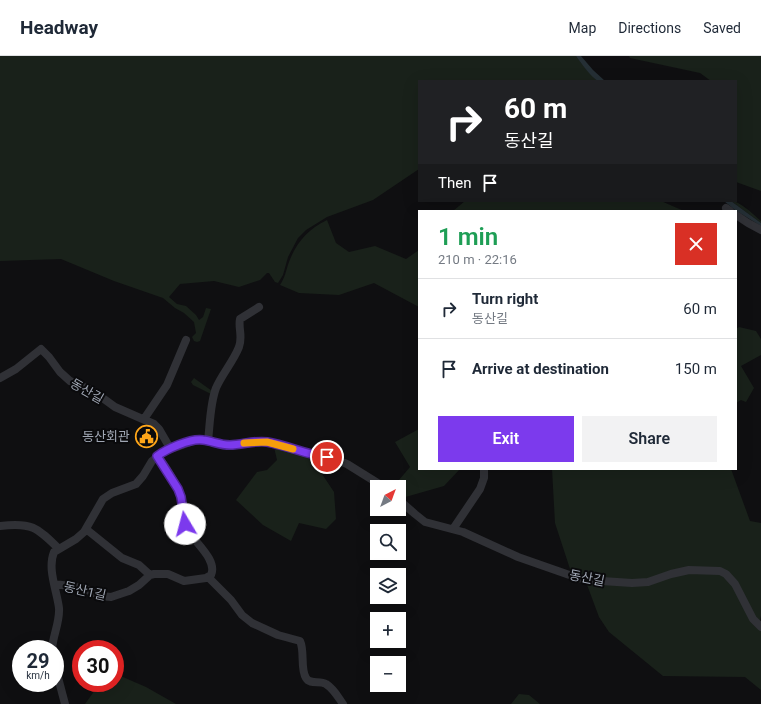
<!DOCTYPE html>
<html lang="en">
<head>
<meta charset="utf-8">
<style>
  body { margin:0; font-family:Roboto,"Noto Sans KR",sans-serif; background:#f2f2f3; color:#1f2937; height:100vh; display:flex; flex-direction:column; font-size:15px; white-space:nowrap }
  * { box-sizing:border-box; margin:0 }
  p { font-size:13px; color:#747a83 }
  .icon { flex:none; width:22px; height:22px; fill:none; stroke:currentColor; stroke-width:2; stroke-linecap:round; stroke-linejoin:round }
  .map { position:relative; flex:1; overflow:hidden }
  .panel { position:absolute; left:418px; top:154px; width:319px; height:260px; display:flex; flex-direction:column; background:#fff; border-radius:0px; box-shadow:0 4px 16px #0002 }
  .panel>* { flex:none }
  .top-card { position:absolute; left:418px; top:24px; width:319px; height:122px; border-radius:0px; box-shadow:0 4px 16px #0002; background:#202124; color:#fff; overflow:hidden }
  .needle { width:26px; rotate:41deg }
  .tools { position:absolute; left:370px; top:424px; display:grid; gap:8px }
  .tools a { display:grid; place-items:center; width:36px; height:36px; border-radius:0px; background:#fff; box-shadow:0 4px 16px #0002; font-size:20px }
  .speed { position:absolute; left:12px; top:584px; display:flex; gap:8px; font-size:20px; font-weight:700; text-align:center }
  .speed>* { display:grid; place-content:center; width:52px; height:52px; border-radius:50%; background:#fff; box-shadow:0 4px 16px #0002; line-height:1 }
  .speed small { font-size:10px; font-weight:400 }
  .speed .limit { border:6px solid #d22; background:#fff; color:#111 }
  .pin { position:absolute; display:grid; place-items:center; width:34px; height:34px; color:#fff; margin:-17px; border:2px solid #fff; border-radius:50%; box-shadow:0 1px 4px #0007 }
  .me { position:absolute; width:44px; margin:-22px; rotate:352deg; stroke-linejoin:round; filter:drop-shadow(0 0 3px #0008) }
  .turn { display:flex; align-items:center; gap:14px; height:84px; padding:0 20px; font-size:18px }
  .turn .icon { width:52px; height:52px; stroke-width:2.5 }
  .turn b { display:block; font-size:28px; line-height:34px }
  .then { display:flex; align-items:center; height:38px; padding:0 20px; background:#0003; gap:8px; font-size:15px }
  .round { display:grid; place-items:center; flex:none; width:42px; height:42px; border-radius:0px; background:#f2f2f3 }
  .headline { display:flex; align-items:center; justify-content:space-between; height:68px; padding:0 20px }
  h1 { font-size:24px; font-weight:600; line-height:30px; color:#1e9e55 }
  .primary-button { display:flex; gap:8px; margin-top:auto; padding:8px 20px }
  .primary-button a { flex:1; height:46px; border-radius:0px; background:#7c3aed; color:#fff; font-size:16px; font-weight:600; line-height:46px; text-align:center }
  .primary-button a+a { background:#f2f2f3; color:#1f2937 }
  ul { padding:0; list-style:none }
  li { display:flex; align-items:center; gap:12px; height:60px; padding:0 20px; border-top:1px solid #e0e1e3 }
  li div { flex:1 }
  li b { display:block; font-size:15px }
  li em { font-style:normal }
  header { display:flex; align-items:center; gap:24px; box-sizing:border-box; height:56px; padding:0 20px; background:#fff; border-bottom:1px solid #e0e1e3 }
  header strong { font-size:19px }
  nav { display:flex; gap:22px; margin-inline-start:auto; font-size:14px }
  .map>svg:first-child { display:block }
</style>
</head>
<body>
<header>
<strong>Headway</strong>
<nav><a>Map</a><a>Directions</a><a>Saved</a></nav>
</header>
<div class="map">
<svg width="761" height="648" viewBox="0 0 761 648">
  <rect width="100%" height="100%" fill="#0f0f11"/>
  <path fill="#19211a" d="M 0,0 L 576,0 L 587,14 L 599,25 L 419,25 L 419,113 L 373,144 L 327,161 L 306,174 L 298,182 L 288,201 L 283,219 L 278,227 L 275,226 L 269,217 L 267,217 L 260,224 L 239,231 L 214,225 L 180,228 L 169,241 L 177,248 L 186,250 L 196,259 L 199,264 L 203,261 L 206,252 L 211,253 L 200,285 L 197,286 L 194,285 L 192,281 L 196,277 L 194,266 L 184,257 L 175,252 L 163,242 L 114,225 L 61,203 L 0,205 Z
    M 629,0 L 761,0 L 761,135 L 736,126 L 736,25 L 711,25 L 700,17 L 630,2 Z
    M 465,145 L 661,145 L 684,155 L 453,155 Z
    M 731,145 C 740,145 754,159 761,165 L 761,167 Z
    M 327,164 L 336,187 L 349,196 L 375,190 L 406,203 L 419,194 L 419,251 L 374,227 L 339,239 L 299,237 L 280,229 C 285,222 286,214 289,206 C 296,187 308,173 327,164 Z
    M 739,271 L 756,275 L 761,283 L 761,299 L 741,310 L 754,332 L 746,346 L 741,344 L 736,347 L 736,273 Z
    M 194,322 L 212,335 L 211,338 L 193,329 L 191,326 Z
    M 419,373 L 419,413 L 460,413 L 444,430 L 402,442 L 399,439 L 399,431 L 393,431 L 410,411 L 395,386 Z
    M 274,391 L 321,405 L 322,418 L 334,436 L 336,463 L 326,473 L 299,467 L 291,485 L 263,469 L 236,444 L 257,416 L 267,414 L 277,404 Z
    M 552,413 L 731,413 L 750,465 L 761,467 L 761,560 L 760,564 L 755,569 L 761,575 L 761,634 L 745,621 L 663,620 L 609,576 L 599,561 L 586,526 L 581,518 L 571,516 L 555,467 Z
    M 116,618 L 146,631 L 176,648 L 85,648 L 100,627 L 115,627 Z
    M 519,638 L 529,639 L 540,648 L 511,648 Z"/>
  <path fill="#252f35" d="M 576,0 L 581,0 L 593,14 L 605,25 C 603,25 599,25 598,25 C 591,21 581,7 576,0 Z
    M 724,145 L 731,145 L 761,167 L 761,170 L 735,154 Z"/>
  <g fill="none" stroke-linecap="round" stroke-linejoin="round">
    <path stroke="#303136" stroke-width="8" d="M 726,152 L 730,155
      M 736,159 L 748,167 L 761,174
      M 0,322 L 16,313 L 41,293 L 49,301 L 60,316 L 70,325 L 93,335 L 115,351 L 154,368 L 159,373 L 170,392
      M 144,363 L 167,329 L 186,284
      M 208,385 C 210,368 210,348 216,332 C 222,318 233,306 239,291 C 243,280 238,272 240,263 L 259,251
      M 399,444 L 415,458 L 425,466 L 463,476 L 518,501 L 578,522 L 602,525 L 632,527 L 648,526 L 671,518 L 689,514 L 720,515 L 726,518 L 735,528 L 753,563 L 761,571
      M 0,470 C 31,466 37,471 59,493
      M 86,473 L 122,502 L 139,509 L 150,519
      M 453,473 L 480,433 L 484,422 L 484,413
      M 208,521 L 231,544 L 242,559 L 252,567 L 278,579 L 300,585 C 305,595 300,613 306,622 C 310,629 320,624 326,628 C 334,633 338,641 343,648
      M 55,528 L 83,532 L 101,540 L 111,541 L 129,535 L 139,529 L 150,519 L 154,518 L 168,518 L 184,525 L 206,522 L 211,519 C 218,504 194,486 187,473 C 182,463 184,452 181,443 C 178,430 166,410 157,400
      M 52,593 C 53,579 60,566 59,552 C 57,535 47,513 54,496 L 76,483 L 84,476 L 103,443 L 112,437 L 136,428 L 143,420 L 152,405 L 163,396 L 196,384 L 204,384 L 217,388 L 227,389 L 267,386 L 316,400 L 332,402 L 347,408 L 384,431
      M 55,610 L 65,648"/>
  </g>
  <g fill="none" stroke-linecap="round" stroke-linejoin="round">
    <defs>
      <path id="route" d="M 185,468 L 181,441 L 178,433 L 157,400 C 167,393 190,382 203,384 C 212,385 220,389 230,389 C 242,389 255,384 267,386 C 287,389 306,399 327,401"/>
    </defs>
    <use href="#route" stroke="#51269a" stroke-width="10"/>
    <use href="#route" stroke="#7c3aed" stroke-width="7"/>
    <path stroke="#f59e0b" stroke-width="7" d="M 244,387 L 267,386 L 293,393"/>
  </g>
  <defs>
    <symbol id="civic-ring" viewBox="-11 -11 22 22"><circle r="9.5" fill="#0a0a0c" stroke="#ffa619" stroke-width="1.5"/><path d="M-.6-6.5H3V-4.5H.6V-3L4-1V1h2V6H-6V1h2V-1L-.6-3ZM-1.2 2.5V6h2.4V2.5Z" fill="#ffa619"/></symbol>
  </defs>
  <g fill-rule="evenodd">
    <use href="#civic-ring" x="134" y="368" width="25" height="25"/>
  </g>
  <g text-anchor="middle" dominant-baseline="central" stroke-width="4" stroke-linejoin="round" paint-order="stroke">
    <g font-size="13" fill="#9fa6b3" stroke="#0a0a0c">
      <text transform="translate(87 335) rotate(30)">동산길</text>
      <text transform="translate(587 522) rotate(11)">동산길</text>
      <text transform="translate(85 535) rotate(13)">동산1길</text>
    </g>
    <g font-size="13" fill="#9fa6b3" stroke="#0a0a0c" text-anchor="end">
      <text x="130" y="380">동산회관</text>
    </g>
  </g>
</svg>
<div class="tools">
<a><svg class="needle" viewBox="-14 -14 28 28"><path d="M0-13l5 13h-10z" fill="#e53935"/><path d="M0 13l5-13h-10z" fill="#747a83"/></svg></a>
<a><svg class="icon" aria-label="search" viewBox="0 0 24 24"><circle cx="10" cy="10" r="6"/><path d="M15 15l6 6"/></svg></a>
<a><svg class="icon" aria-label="layers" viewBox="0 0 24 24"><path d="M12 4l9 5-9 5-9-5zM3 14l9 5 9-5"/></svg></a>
<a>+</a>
<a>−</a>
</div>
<div class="speed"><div>29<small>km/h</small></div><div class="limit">30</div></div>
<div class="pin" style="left:327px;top:401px;background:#d93025"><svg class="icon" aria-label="arrive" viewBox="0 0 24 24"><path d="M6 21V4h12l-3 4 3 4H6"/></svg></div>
<svg class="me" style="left:185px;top:468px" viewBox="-20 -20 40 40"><circle r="19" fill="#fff"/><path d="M0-13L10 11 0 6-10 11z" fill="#7c3aed"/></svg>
<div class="top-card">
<div class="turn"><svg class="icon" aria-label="right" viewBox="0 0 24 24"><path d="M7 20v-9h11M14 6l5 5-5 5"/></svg><div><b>60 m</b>동산길</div></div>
<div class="then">Then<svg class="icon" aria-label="arrive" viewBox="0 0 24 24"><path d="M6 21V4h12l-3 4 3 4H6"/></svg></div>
</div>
<section class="panel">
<div class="headline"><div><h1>1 min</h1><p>210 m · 22:16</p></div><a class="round" style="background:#d93025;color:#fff"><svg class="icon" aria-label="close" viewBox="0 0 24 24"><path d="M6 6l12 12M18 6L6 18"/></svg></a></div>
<ul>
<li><svg class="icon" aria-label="right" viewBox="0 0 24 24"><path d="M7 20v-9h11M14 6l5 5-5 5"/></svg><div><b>Turn right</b><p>동산길</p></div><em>60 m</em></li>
<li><svg class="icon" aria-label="arrive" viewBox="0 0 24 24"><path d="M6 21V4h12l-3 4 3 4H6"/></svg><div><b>Arrive at destination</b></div><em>150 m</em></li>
</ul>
<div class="primary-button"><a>Exit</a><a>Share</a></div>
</section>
</div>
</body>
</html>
